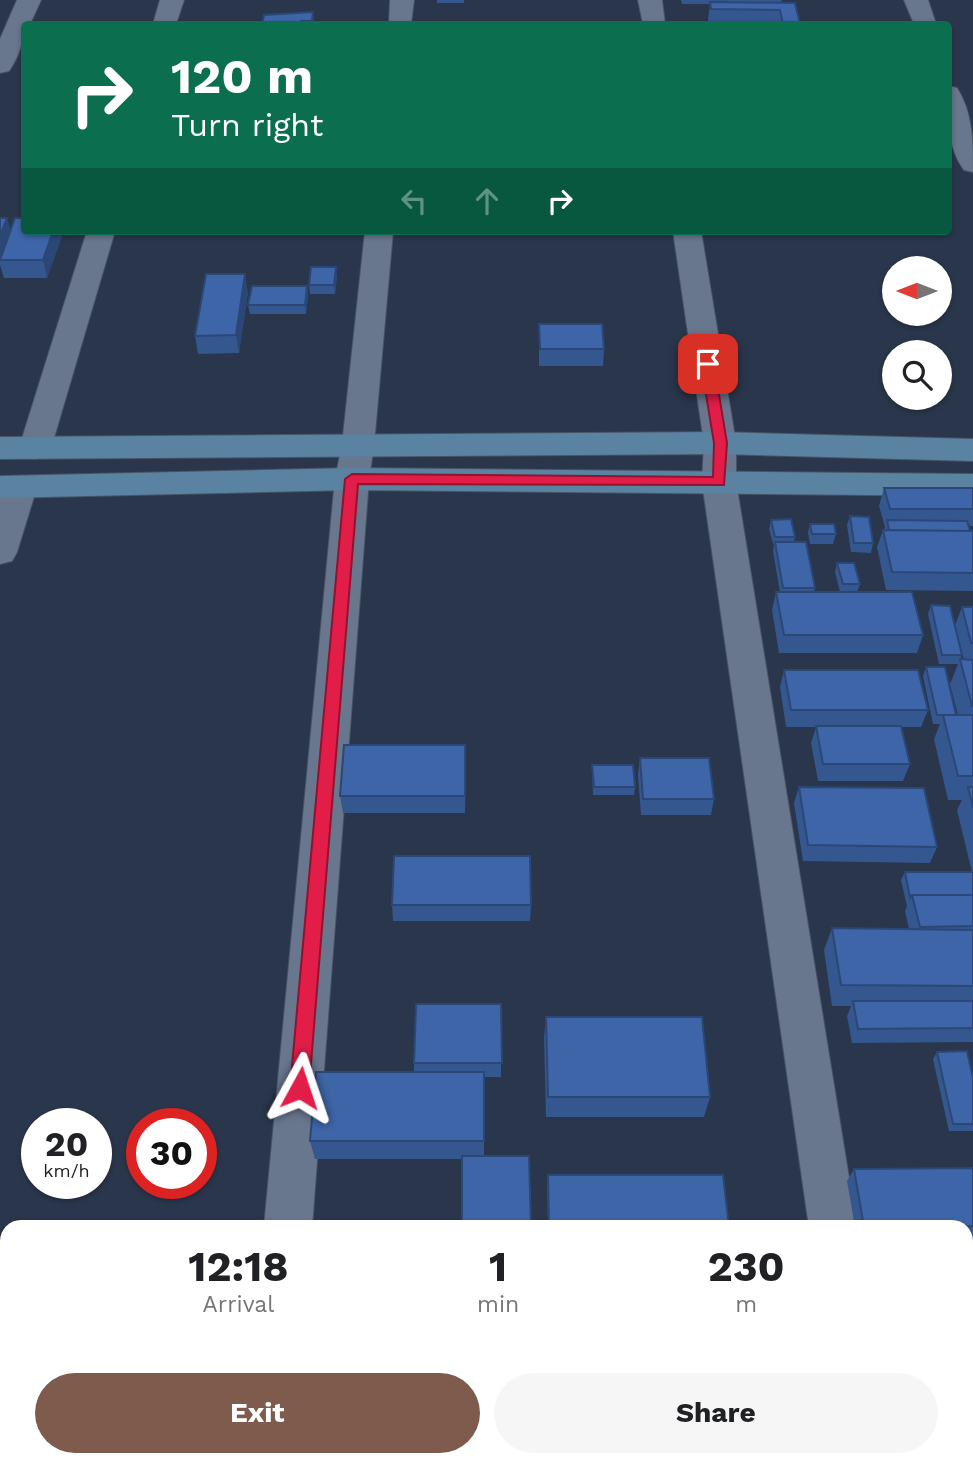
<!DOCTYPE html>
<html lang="en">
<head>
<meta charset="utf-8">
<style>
  body { margin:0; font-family:"Work Sans",sans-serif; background:#f6f6f6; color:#202124; height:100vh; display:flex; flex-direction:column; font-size:26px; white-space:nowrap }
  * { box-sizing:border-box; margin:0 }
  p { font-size:23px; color:#757577 }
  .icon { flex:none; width:38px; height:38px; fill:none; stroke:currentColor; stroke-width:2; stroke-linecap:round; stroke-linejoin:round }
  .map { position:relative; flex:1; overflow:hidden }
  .side { position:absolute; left:0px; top:1220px; width:973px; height:247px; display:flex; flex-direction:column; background:#fff; border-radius:21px 21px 0 0; box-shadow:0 2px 5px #0004 }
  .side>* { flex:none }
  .guide { position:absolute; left:21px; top:21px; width:931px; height:214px; border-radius:7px; box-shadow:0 2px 5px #0004; background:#0b6e4f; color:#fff; overflow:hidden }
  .needle { width:46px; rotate:270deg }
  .buttons { position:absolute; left:882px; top:256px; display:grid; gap:14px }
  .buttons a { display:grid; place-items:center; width:70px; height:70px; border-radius:50%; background:#fff; box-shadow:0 2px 5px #0004; font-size:35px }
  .speed { position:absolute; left:21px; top:1108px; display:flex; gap:14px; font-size:35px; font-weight:700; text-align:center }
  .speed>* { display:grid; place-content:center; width:91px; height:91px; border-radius:50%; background:#fff; box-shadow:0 2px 5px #0004; line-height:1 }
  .speed small { font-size:18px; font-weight:400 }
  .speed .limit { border:10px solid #d22; background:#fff; color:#111 }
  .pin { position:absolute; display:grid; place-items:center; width:60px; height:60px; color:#fff; margin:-30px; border-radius:14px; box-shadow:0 4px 10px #0006 }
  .me { position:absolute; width:77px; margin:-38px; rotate:5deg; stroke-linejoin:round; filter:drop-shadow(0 0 5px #0008) }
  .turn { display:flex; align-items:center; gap:24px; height:147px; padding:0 35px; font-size:32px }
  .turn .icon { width:91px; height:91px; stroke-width:2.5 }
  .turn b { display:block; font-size:49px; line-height:60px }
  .lanes { display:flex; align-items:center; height:66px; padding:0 35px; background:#0003; justify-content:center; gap:35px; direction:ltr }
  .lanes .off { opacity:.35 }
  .eta { display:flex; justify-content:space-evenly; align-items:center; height:119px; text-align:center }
  .eta b { font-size:42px; font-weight:700; line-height:49px }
  .button { display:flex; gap:14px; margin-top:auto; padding:14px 35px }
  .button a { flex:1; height:80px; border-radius:42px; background:#7e5b4c; color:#fff; font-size:28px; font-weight:700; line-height:80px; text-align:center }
  .button a+a { background:#f6f6f6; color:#202124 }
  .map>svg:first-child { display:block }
</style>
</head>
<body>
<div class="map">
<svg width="973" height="1466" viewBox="0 0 973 1466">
  <rect width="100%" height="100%" fill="#2a364b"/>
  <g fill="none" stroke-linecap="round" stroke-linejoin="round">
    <defs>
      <path id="minor" d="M 17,0 L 41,0 L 30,24 L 24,24 C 24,41 18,58 9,71 L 0,73 L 0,39 Z
        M 160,0 L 184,0 L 176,24 L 153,24 Z
        M 390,0 L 414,0 L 411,24 L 389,24 Z
        M 638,0 L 662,0 L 665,24 L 643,24 Z
        M 904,0 L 928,0 L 936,24 L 914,24 Z
        M 948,86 L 957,88 C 973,113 973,143 973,172 L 964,170 C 946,145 948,114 948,86 Z
        M 87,231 L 115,231 L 51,448 L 46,456 L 35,459 L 24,456 L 19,448 Z
        M 365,231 L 393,231 L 374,445 L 369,479 L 312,1227 L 264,1227 L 335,479 L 342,445 Z
        M 673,231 L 701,231 L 736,443 L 736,482 L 857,1227 L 809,1227 L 702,482 L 704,443 Z
        M 20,476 L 32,479 L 37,487 L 17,552 L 12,561 L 0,564 L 0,497 L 8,479 Z
        M 242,1460 L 296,1460 L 295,1466 L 241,1466 Z
        M 841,1460 L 895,1460 L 896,1466 L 842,1466 Z"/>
      <path id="secondary" d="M 720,432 L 973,439 L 973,461 L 720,454 L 0,459 L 0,437 Z
        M 352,468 L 973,474 L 973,496 L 352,490 L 0,498 L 0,476 Z"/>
    </defs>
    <use href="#minor" stroke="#495366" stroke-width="2"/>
    <use href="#secondary" stroke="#495366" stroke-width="2"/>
    <use href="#minor" fill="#68768e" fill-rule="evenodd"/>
    <use href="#secondary" fill="#5a83a2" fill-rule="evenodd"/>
  </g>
  <path fill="#355790" d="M 437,0 L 464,0 L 464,3 L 437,3 Z
    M 681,0 L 782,0 L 781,3 L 800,24 L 709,24 L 708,19 L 710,4 L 682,4 Z
    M 313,12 L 314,24 L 262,24 Z
    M 0,218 L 7,218 L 10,230 L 62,236 L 47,278 L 4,278 L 0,265 Z
    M 337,276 L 335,294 L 310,294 L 309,285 Z
    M 307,286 L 308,295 L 306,314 L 250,314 L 248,305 Z
    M 248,292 L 239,353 L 198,354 L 195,336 Z
    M 539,324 L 604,349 L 603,366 L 539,366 Z
    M 884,488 L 973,488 L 973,526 L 969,526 L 970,531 L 973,531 L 973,591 L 886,590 L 877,547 L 883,530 L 884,530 L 885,527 L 879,506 Z
    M 850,516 L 873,543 L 871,553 L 851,552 L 847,525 Z
    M 771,520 L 795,537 L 794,542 L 815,588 L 814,592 L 840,592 L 835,572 L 837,563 L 860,584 L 857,592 L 923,635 L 917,653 L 779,653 L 772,610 L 776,592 L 780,592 L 773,551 L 774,546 L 769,529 Z
    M 810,524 L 836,534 L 833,544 L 810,544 L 808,533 Z
    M 931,605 L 962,655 L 958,664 L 939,664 L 928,614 Z
    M 962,607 L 973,607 L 973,1042 L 852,1043 L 847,1016 L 851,1006 L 832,1006 L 824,950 L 832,928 L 909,929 L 905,911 L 907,906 L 901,880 L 905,872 L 972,872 L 957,810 L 962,800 L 948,800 L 934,739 L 940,724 L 933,724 L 923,676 L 926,667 L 956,715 L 958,715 L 950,684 L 960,659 L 964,660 L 955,625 Z
    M 784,670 L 928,710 L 921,727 L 901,727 L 910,764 L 903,781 L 818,781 L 811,743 L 816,727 L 786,727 L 780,687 Z
    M 640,758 L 714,799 L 711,815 L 641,815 L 638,775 Z
    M 466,762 L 465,813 L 343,813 L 340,796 Z
    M 592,765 L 635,787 L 634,795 L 593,795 L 592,773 Z
    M 799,787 L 937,847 L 930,863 L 803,861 L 794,803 Z
    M 392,905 L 531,905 L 530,921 L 393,921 Z
    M 501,1004 L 501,1077 L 484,1077 L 484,1156 L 462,1159 L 315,1159 L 310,1141 L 414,1072 L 414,1063 Z
    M 546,1017 L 710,1097 L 704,1117 L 546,1117 L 544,1037 Z
    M 937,1052 L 973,1078 L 973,1131 L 949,1131 L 933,1059 Z
    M 973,1168 L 973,1237 L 966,1238 L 966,1227 L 855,1227 L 847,1181 L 854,1169 Z
    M 548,1175 L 729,1227 L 548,1227 L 547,1187 Z
    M 641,1460 L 751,1460 L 752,1466 L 642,1466 Z"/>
  <path fill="#2b4775" d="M 7,218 L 12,236 L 0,260 L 0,236 Z
    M 53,231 L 60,231 L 62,236 L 47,278 L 43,260 Z
    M 336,267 L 337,276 L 335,294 L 334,285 Z
    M 245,274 L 248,292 L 239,353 L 236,335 Z
    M 307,286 L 308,295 L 306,314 L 305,305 Z"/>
  <path fill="#3e65a7" stroke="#2b4775" stroke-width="2" d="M 710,2 L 795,3 L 800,24 L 783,24 L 780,10 L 711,9 Z
    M 313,12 L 312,21 L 301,21 L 300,24 L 262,24 L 264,15 Z
    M 0,218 L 7,218 L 0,236 Z
    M 15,218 L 24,218 L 24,231 L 53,231 L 43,260 L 0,260 Z
    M 311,267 L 336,267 L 334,285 L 309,285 Z
    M 206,274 L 245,274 L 236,335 L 195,336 Z
    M 252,286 L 307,286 L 305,305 L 248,305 Z
    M 539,324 L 602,324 L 604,349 L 540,349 Z
    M 884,488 L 973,488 L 973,509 L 890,509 Z
    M 850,516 L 869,517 L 873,543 L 854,543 Z
    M 791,519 L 795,537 L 775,537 L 771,520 Z
    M 887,520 L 967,521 L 970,531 L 889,530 Z
    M 810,524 L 834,524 L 836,534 L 812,534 Z
    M 883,530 L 973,531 L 973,573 L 892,572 Z
    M 775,542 L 806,542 L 815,588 L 783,588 Z
    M 837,563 L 854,563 L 860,584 L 843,584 Z
    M 776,592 L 912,592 L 923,635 L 784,635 Z
    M 931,605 L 950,606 L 962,655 L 942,655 Z
    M 962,607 L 973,607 L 973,643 L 971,643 Z
    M 960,659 L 973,660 L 973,706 L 972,706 Z
    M 926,667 L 945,667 L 956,715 L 937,715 Z
    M 784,670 L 918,670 L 928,710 L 791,710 Z
    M 943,715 L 973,715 L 973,776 L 958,776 Z
    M 816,726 L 901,726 L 910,764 L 823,764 Z
    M 344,745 L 465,745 L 465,796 L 340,796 Z
    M 640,758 L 709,758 L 714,799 L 643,799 Z
    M 592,765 L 633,765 L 635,787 L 594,787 Z
    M 799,787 L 924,788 L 937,847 L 808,845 Z
    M 968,787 L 973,787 L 973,808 Z
    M 394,856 L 530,856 L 531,905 L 392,905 Z
    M 905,872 L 973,872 L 973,895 L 912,895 L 910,898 Z
    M 912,895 L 973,895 L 973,926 L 920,927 Z
    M 832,928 L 973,930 L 973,986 L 841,985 Z
    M 853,1001 L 973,1001 L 973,1028 L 858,1029 Z
    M 416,1004 L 501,1004 L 502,1063 L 414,1063 Z
    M 546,1017 L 702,1017 L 710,1097 L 548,1097 Z
    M 967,1051 L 973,1078 L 973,1124 L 953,1124 L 937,1052 Z
    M 316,1072 L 484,1072 L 484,1141 L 310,1141 Z
    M 462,1156 L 529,1156 L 531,1227 L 462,1227 Z
    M 973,1168 L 973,1226 L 864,1227 L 854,1169 Z
    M 548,1175 L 723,1175 L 729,1227 L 549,1227 Z
    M 645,1460 L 751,1460 L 752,1466 L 646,1466 Z"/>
  <path fill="#e11d48" stroke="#92132f" stroke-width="2" d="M 708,360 L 714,364 L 727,443 L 724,485 L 358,484 L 309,1088 L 307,1095 L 300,1097 L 293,1095 L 290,1088 L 345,479 L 352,474 L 713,477 L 714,443 L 701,364 Z"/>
</svg>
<div class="buttons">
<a><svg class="needle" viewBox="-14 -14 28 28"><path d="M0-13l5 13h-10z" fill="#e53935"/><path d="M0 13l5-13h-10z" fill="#757577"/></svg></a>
<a><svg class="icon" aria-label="search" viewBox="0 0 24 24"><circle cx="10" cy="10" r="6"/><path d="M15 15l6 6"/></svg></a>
</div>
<div class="speed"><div>20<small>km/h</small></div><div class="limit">30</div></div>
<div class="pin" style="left:708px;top:364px;background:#d93025"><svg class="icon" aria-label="arrive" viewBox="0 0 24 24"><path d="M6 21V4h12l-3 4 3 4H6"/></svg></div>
<svg class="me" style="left:300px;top:1088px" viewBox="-20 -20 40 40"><path d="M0-17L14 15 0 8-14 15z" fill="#e11d48" stroke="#fff" stroke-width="4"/></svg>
<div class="guide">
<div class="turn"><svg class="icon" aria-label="right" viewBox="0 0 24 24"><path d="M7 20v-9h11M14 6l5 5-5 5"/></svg><div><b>120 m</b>Turn right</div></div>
<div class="lanes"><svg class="icon off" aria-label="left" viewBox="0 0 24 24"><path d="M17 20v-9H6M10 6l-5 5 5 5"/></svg><svg class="icon off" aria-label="ahead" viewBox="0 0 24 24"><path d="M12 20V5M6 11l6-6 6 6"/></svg><svg class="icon" aria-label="right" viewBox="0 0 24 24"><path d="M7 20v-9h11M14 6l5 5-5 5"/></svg></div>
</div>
<section class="side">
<div class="eta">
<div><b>12:18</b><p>Arrival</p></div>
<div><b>1</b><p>min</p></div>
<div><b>230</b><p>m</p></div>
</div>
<div class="button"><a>Exit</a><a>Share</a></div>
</section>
</div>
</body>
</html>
